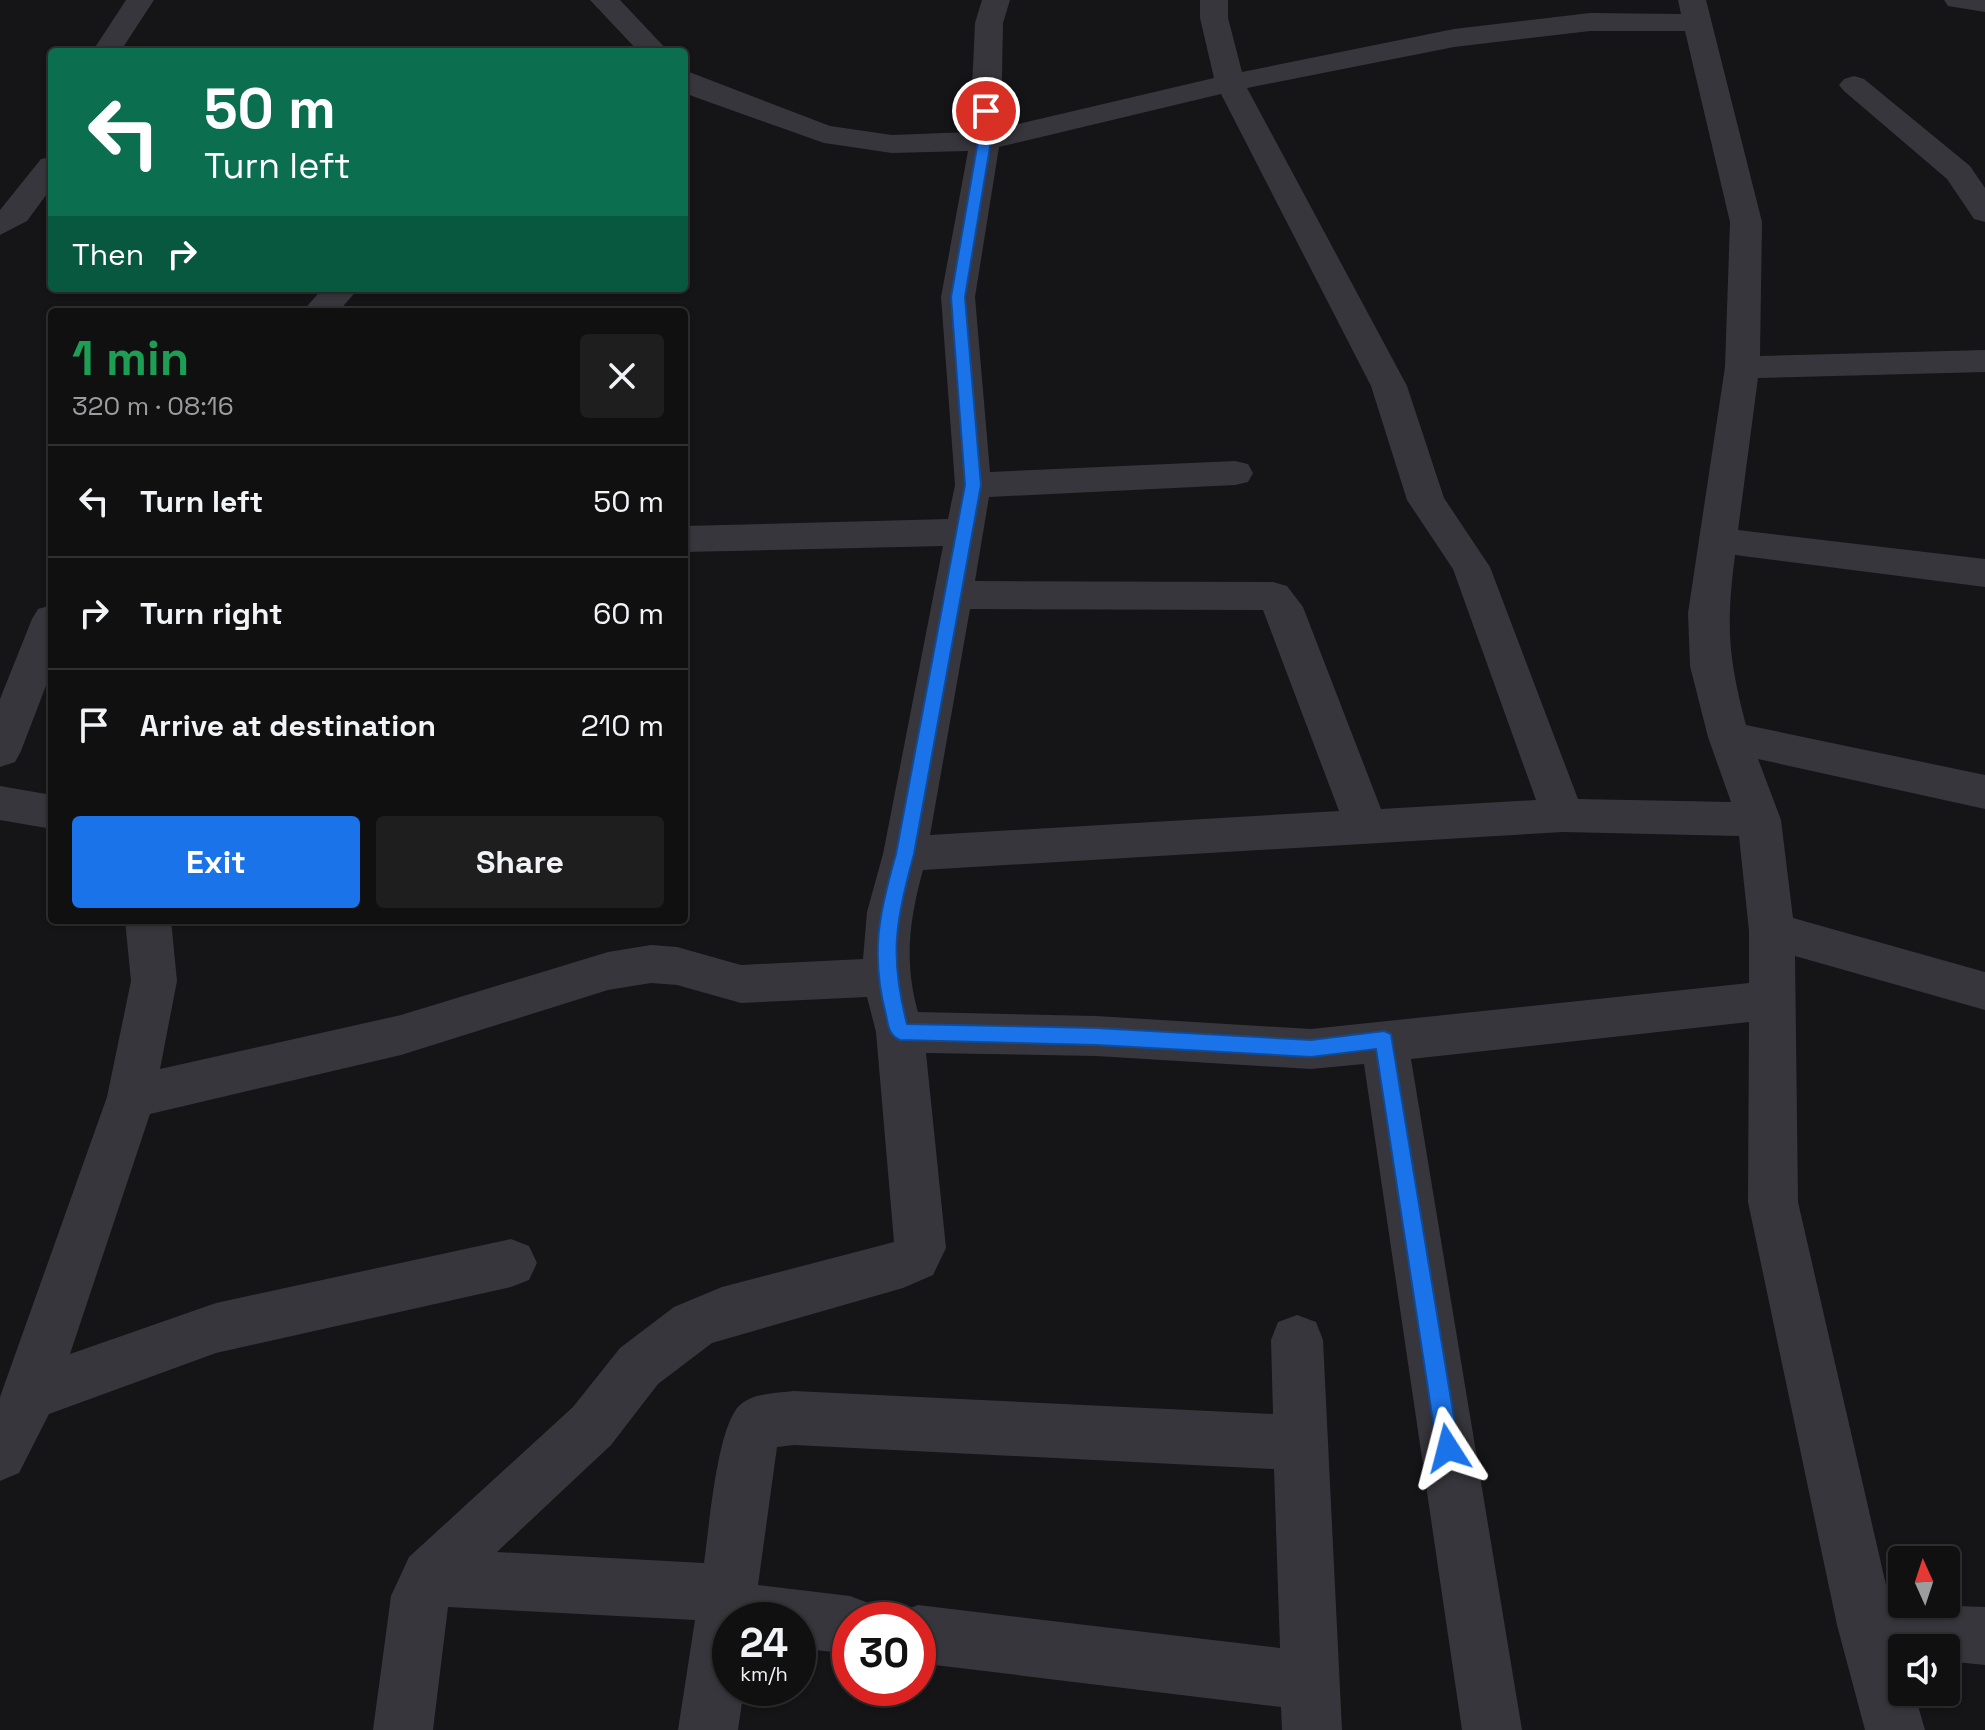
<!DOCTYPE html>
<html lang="en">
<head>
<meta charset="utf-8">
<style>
  body { margin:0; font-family:"Space Grotesk",sans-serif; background:#1e1e1f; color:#f1f3f6; height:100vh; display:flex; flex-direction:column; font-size:30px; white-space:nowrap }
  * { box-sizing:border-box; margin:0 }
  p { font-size:26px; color:#9c9d9f }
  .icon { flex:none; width:44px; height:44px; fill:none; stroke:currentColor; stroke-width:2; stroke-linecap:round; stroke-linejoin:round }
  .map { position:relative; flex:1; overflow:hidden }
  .drawer { position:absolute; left:48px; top:308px; width:640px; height:616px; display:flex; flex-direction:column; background:#101011; border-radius:8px; box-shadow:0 2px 6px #0004,0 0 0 2px #303031 }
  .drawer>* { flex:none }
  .guide { position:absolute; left:48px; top:48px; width:640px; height:244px; border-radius:8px; box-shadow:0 2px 6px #0004,0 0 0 2px #303031; background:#0b6e4f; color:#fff; overflow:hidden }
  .needle { width:52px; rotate:357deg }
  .fabs { position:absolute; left:1888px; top:1546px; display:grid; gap:16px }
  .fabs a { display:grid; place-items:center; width:72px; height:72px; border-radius:8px; background:#101011; box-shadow:0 2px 6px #0004,0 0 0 2px #303031; font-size:40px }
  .speed { position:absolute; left:712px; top:1602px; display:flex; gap:16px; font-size:40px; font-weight:700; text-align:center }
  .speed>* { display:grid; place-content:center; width:104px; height:104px; border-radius:50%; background:#101011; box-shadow:0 2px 6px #0004,0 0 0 2px #303031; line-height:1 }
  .speed small { font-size:20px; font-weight:400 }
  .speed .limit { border:12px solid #d22; background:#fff; color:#111 }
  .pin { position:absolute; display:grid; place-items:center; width:68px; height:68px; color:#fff; margin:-34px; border:4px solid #fff; border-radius:50%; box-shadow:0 2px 8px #0007 }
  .me { position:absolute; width:88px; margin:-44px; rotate:351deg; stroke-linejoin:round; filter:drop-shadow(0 0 6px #0008) }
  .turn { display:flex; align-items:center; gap:28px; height:168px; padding:0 24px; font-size:36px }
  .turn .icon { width:104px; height:104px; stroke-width:2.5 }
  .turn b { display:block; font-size:56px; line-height:68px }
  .then { display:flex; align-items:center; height:76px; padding:0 24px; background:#0003; gap:16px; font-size:30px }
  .round { display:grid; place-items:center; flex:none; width:84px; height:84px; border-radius:8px; background:#1e1e1f }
  .headline { display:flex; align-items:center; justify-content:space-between; height:136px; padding:0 24px }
  h1 { font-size:48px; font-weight:800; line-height:60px; color:#1e9e55 }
  .cta { display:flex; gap:16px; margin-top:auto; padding:16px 24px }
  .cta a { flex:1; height:92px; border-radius:8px; background:#1a73e8; color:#fff; font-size:32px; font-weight:800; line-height:92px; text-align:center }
  .cta a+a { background:#1e1e1f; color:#f1f3f6 }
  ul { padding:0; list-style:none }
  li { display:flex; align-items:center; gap:24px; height:112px; padding:0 24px; border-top:2px solid #303031 }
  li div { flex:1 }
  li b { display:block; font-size:30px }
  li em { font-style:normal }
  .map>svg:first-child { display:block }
</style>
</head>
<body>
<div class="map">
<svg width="1985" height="1730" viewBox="0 0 1985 1730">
  <rect width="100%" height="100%" fill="#151517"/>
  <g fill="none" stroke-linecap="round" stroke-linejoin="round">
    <path fill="#36363c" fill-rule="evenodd" d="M 126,0 L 154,0 L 120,52 L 92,52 Z
      M 590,0 L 620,0 L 669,52 L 639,52 Z
      M 982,0 L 1010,0 L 1003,23 L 1001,128 L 1214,78 L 1200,18 L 1200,0 L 1228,0 L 1228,18 L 1242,72 L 1454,29 L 1590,13 L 1681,14 L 1678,0 L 1706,0 L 1762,222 L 1760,356 L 1985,350 L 1985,372 L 1758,378 L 1738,530 L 1985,559 L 1985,587 L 1735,555 C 1726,626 1728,656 1746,725 L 1985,775 L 1985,809 L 1758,759 L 1781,820 L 1793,918 L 1985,972 L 1985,1010 L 1795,956 L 1798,1202 L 1889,1598 L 1902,1599 L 1902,1604 L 1985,1607 L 1985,1665 L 1946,1661 L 1946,1648 L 1902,1648 L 1902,1692 L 1914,1692 L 1925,1730 L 1865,1730 L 1837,1625 L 1748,1202 L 1749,1022 L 1411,1059 L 1522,1730 L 1462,1730 L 1364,1064 L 1311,1069 L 1096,1056 L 926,1053 L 946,1248 L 933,1275 L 903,1288 L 712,1343 L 658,1384 L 611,1445 L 497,1552 L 704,1563 C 709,1529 717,1425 740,1405 C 753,1393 777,1393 794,1391 L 1273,1414 L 1271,1340 L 1278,1322 L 1297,1315 L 1316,1322 L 1323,1340 L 1342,1730 L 1282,1730 L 1281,1707 L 918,1663 L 918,1620 L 895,1620 L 897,1613 L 918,1605 L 1280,1648 L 1274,1469 L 794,1445 L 777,1447 L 758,1585 L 850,1596 L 871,1604 L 877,1620 L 850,1620 L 850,1654 L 798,1648 L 798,1620 L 730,1620 L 730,1688 L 744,1688 L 738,1730 L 678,1730 L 695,1620 L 448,1607 L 433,1730 L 373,1730 L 391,1596 L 409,1557 L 573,1407 L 620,1348 L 674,1307 L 722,1287 L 894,1242 L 876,1032 L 867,997 L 741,1003 L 677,985 L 651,983 L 608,990 L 401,1055 L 150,1114 L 70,1354 L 216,1303 L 511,1239 L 529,1246 L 537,1263 L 529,1280 L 511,1287 L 216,1353 L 49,1414 L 19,1473 L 0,1481 L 0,1397 L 107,1097 L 131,981 L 125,920 L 171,920 L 177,981 L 160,1069 L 401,1015 L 608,952 L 651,945 L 677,947 L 741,965 L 863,959 L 867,912 L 883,854 L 943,546 L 684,552 L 684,526 L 948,519 L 955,485 L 941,297 L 968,151 L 892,153 L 824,143 L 692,96 L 684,92 L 684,70 L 830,126 L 892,135 L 970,132 L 975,23 ZM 1590,31 L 1685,31 L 1730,222 L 1725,367 L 1688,613 L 1690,666 L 1708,737 L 1731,802 L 1578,799 L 1490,567 L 1444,498 L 1407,386 L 1247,88 L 1454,47 ZM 1221,94 L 1371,386 L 1407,500 L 1453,569 L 1536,800 L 1381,809 L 1303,607 L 1287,586 L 1273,582 L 975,581 L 989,497 L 1235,485 L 1248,482 L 1253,473 L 1248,464 L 1235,461 L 990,472 L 975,297 L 999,147 ZM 970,609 L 1263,610 L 1339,811 L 930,835 ZM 1563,832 L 1739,836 L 1749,931 L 1749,983 L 1311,1029 L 1096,1016 L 918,1012 C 904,962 909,921 923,870 Z
      M 1944,0 L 1985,0 L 1985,12 L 1948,6 Z
      M 1854,76 L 1864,79 L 1970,166 L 1985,188 L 1985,222 L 1974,219 L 1947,179 L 1844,91 L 1839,85 L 1844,79 Z
      M 52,157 L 52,187 L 27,221 L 0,235 L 0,210 L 41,159 Z
      M 323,288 L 359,288 L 338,312 L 302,312 Z
      M 52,605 L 52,670 L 21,751 L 15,762 L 0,767 L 0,699 L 32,619 L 38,609 Z
      M 0,786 L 52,795 L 52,829 L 0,820 Z"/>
  </g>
  <path fill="#1a73e8" stroke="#114b97" stroke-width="2" d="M 986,108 L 992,111 L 991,141 L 965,297 L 981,485 L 914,854 C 896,921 889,955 907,1024 L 1096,1028 L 1311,1040 L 1384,1031 L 1391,1034 L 1459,1448 L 1456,1456 L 1448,1459 L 1440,1456 L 1437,1448 L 1376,1049 L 1311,1057 L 1096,1045 L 900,1040 C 889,1036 888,1025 886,1015 C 870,954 879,913 896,854 L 965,485 L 951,297 L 978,141 L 979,111 Z"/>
</svg>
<div class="fabs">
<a><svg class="needle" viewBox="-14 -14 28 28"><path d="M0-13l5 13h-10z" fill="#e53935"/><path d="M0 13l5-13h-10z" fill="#9c9d9f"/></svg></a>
<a><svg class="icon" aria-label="sound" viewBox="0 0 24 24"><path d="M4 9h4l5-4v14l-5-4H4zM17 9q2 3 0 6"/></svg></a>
</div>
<div class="speed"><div>24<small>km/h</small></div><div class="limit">30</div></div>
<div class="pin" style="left:986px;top:111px;background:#d93025"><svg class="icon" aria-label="arrive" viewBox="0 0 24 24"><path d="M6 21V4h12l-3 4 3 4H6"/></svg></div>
<svg class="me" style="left:1448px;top:1448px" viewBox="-20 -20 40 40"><path d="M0-17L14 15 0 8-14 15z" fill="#1a73e8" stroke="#fff" stroke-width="4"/></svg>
<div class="guide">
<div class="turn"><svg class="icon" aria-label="left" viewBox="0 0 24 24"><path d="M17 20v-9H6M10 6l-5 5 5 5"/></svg><div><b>50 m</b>Turn left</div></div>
<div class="then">Then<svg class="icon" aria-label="right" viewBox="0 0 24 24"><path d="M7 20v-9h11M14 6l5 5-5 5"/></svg></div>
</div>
<section class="drawer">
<div class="headline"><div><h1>1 min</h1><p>320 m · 08:16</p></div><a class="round"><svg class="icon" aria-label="close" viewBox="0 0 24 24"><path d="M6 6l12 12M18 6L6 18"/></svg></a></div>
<ul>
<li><svg class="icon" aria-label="left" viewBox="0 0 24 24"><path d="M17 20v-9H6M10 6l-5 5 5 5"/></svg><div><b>Turn left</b></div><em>50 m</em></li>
<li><svg class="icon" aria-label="right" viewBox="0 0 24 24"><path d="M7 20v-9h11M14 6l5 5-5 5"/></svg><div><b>Turn right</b></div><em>60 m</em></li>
<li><svg class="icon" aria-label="arrive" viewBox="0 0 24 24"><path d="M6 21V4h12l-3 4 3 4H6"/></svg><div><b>Arrive at destination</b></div><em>210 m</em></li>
</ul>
<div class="cta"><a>Exit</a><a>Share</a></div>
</section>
</div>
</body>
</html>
